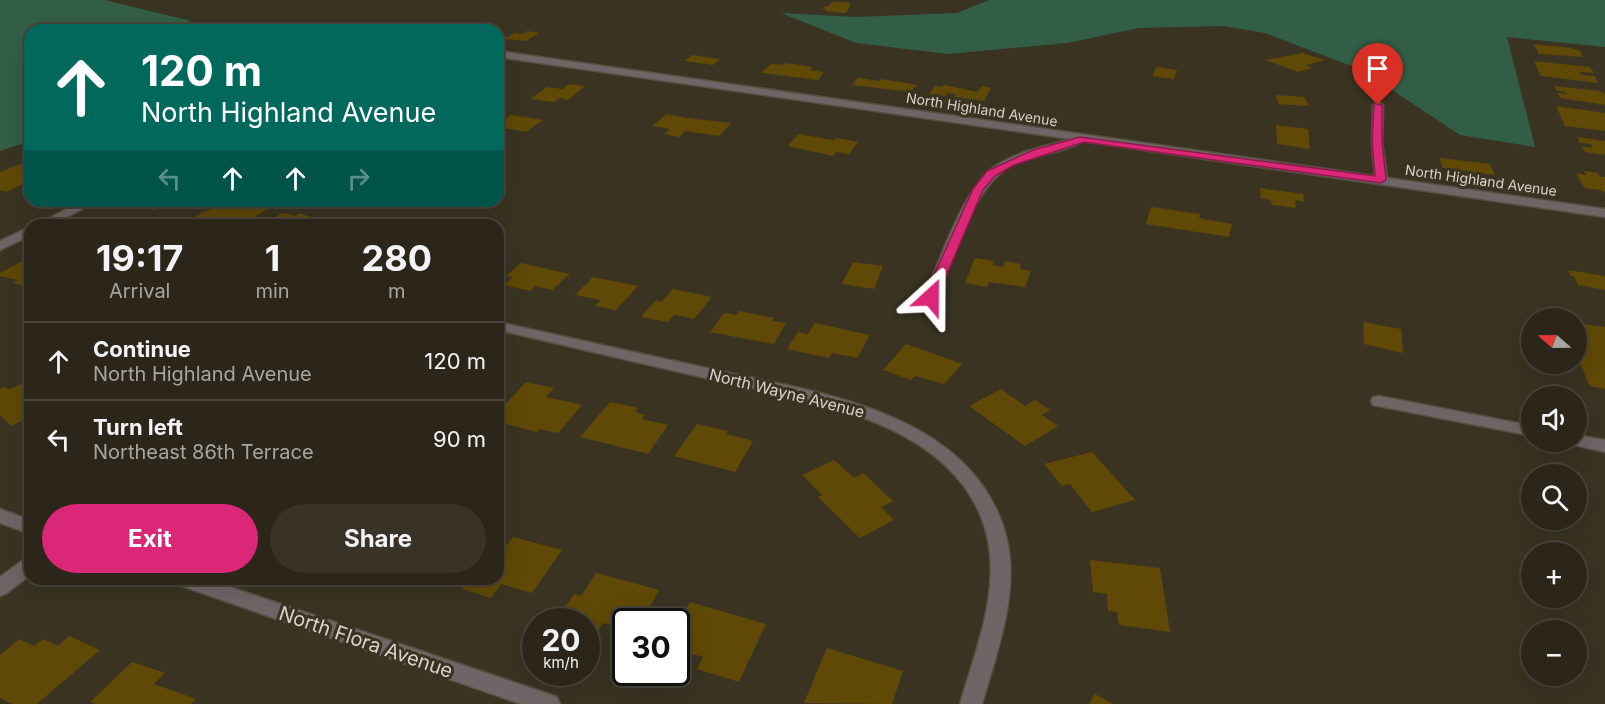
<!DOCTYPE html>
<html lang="en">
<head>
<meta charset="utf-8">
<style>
  body { margin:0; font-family:Inter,sans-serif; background:#383227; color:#f1f3f6; height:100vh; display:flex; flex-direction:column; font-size:22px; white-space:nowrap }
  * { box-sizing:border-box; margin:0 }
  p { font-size:20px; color:#a6a5a2 }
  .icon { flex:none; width:33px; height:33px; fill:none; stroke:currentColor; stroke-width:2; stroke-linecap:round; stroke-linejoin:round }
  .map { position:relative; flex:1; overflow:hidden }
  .panel { position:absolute; left:24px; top:219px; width:480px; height:366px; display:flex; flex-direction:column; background:#2c261a; border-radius:18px; box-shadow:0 6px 24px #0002,0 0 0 2px #484339 }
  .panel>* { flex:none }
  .banner { position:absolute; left:24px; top:24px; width:480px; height:183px; border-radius:18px; box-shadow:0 6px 24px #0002,0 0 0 2px #484339; background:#00695c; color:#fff; overflow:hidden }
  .needle { width:39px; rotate:290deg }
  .fabs { position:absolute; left:1521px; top:308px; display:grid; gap:12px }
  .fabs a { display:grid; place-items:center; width:66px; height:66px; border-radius:50%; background:#2c261a; box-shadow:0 6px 24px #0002,0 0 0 2px #484339; font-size:30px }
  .speed { position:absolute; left:522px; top:608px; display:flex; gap:12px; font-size:30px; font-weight:700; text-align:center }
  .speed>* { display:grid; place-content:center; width:78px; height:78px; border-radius:50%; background:#2c261a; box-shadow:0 6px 24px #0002,0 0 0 2px #484339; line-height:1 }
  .speed small { font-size:15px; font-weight:400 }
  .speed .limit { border:3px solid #111; border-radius:9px; background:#fff; color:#111 }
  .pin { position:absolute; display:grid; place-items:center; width:51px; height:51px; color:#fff; margin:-62px -26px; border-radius:50% 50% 50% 0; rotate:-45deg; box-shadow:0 0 6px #0007 }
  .pin .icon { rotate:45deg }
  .me { position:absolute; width:66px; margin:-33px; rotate:24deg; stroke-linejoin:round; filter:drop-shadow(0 0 4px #0008) }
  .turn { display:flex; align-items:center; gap:21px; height:126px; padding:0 18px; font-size:27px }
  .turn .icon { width:78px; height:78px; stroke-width:2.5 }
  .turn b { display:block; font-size:42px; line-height:51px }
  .lanes { display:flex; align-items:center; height:57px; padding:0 18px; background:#0003; justify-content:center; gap:30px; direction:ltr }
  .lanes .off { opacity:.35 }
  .eta { display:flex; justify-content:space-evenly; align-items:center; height:102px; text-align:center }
  .eta b { font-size:36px; font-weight:700; line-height:42px }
  .action { display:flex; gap:12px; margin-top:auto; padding:12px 18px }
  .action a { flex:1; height:69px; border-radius:36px; background:#db2777; color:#fff; font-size:24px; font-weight:700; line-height:69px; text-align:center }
  .action a+a { background:#383227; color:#f1f3f6 }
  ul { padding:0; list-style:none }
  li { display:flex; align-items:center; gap:18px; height:78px; padding:0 18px; border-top:2px solid #484339 }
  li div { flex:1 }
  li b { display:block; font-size:22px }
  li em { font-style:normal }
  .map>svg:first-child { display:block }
</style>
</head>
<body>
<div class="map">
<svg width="1605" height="704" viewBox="0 0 1605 704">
  <rect width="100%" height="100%" fill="#3a3322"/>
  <path fill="#325e47" d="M 0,0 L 105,0 L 191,21 L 179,30 L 30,30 L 30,141 L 0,151 Z
    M 989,0 L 1605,0 L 1605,47 L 1507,37 L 1535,147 L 1460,135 L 1362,70 L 1265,33 L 1223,26 L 1139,28 L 1067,43 L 948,54 L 856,43 L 781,13 L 856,17 L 957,13 Z"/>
  <path fill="#604906" d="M 832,2 L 841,2 L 851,3 L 846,13 L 825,11 L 826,9 L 823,9 L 825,6 L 829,6 Z
    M 527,31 L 539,33 L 526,41 L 504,39 L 514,33 L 523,34 Z
    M 1534,44 L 1572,48 L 1580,51 L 1583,57 L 1539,54 Z
    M 1303,53 L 1324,60 L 1306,65 L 1312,68 L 1298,72 L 1266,60 Z
    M 692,55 L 720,59 L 713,65 L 684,61 Z
    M 1534,61 L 1590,67 L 1594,73 L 1579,72 L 1581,75 L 1595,76 L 1598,83 L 1541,76 Z
    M 785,63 L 813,67 L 809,70 L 824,72 L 818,80 L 761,73 L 771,64 L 783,65 Z
    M 1157,67 L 1177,70 L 1174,79 L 1152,76 Z
    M 858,78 L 880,81 L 881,79 L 917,85 L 911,92 L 852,85 Z
    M 569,84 L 585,86 L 568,100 L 560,98 L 554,102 L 530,99 L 547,87 L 562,89 Z
    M 944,85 L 978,92 L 982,86 L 991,88 L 984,101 L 954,97 L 956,94 L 947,93 L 946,96 L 929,94 L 935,86 L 942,87 Z
    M 1554,86 L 1599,91 L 1605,94 L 1605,105 L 1560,98 L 1557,93 L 1567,94 L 1565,92 L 1556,90 Z
    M 1275,95 L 1304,97 L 1309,106 L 1279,104 Z
    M 1556,106 L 1605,113 L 1605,131 L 1565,126 Z
    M 667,114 L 687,118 L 732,123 L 719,136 L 685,131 L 680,137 L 664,134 L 670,129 L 652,126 Z
    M 511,115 L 543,120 L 526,132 L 498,127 L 498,124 Z
    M 1276,125 L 1308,129 L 1310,149 L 1277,144 Z
    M 798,134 L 834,140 L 836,138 L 858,142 L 849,154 L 836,152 L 833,156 L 788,146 Z
    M 1577,137 L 1605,141 L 1605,155 L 1585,152 L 1581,146 L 1592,148 L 1591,144 L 1580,143 Z
    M 1439,158 L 1490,164 L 1495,175 L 1443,168 Z
    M 30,160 L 30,181 L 6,192 L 0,190 L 0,172 Z
    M 1584,171 L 1598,173 L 1600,177 L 1605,177 L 1605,193 L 1600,190 L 1584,188 L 1576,173 L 1586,175 Z
    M 1260,188 L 1303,194 L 1304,202 L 1295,200 L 1296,208 L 1272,205 L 1271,200 L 1261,198 Z
    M 148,201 L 205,201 L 191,209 L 167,204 L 155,210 L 138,206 Z
    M 228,201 L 261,201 L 276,204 L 249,220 L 222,217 L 212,223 L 192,218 Z
    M 1151,207 L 1200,214 L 1199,218 L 1232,224 L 1229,237 L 1146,224 Z
    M 282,213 L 296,216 L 299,213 L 321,220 L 313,225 L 262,225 Z
    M 28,258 L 30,258 L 30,287 L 13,283 L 18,280 L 0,276 L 0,273 Z
    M 975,258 L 994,261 L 992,265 L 1003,267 L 1005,261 L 1021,264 L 1020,269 L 1031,271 L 1025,287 L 989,282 L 987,287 L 965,283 Z
    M 853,262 L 883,266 L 874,289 L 842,284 Z
    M 521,263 L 570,274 L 552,290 L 535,286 L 531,291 L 504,285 L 513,277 L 506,276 Z
    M 1568,270 L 1605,276 L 1605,290 L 1578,285 L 1574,276 L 1571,276 Z
    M 593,277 L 638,286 L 616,310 L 595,306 L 601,300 L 575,295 Z
    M 673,289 L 712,297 L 694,319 L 674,315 L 668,322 L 641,317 L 656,300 L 662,302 Z
    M 739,311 L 774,318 L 772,321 L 786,323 L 774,344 L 710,332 L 724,313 L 736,315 Z
    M 1363,322 L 1401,329 L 1403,353 L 1364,344 Z
    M 815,323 L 870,335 L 857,358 L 832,353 L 829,358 L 787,349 L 798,332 L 808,334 Z
    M 1576,323 L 1605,327 L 1605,389 L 1590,386 L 1576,354 Z
    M 906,344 L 962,364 L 944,384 L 915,376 L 911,380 L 883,370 Z
    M 30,380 L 30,417 L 11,426 L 0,415 L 0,389 L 5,387 L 8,390 Z
    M 526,382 L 554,388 L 546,397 L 582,405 L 558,433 L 539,429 L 537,432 L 498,422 L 498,412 Z
    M 1001,389 L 1025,406 L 1035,400 L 1050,410 L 1042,415 L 1058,426 L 1025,446 L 969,406 Z
    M 610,402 L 638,408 L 635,412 L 645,415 L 642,419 L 668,425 L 648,454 L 580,437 Z
    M 697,424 L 728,431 L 726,434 L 753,441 L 735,472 L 674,456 Z
    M 1092,452 L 1135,500 L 1092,512 L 1070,484 L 1062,486 L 1044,464 Z
    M 834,460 L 854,478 L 863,473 L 893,501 L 881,507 L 894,520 L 860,538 L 818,497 L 822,495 L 802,475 Z
    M 513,537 L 562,550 L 532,593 L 501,584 L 491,598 L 462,589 L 471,579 L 498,579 L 498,557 Z
    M 1090,560 L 1160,568 L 1170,632 L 1119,625 L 1117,612 L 1108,611 L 1107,594 L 1093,592 Z
    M 596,573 L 659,590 L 642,621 L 626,621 L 626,629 L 603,623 L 595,635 L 586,632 L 586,621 L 556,621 L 574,594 L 581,596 Z
    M 690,602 L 766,624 L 739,682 L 697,669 L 703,657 L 676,649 L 676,627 Z
    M 69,636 L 100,650 L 37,704 L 12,704 L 0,698 L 0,655 L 19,639 L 34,646 L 43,639 L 58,646 Z
    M 827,648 L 903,671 L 892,704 L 804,703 Z
    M 132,662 L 165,673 L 154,684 L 196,699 L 191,704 L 96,704 L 90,702 Z
    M 1095,694 L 1113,704 L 1089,704 Z"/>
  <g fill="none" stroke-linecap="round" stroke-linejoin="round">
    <defs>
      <path id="street" d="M 498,51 L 1375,176 L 1372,142 L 1373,105 L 1378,102 L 1383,105 L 1382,142 L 1387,178 L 1605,209 L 1605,217 L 1082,141 C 1070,151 1034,155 1016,163 C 972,184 955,255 938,297 L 931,301 L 924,297 C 940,261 964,185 997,165 C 1019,151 1046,146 1071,139 L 498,57 Z
        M 82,201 L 97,201 L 52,225 L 36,225 Z
        M 30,227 L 30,236 L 0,250 L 0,241 Z
        M 498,322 C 567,337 637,353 706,368 C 814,392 976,410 1007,540 C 1019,593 997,653 982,704 L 960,704 C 975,653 999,594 988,540 C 962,417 798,399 697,376 C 631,361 564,345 498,330 Z
        M 1379,396 L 1532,426 L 1532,436 L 1373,405 L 1371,401 L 1373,397 Z
        M 1576,435 L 1605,440 L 1605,452 L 1570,444 L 1568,441 L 1576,441 Z
        M 0,509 L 30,520 L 30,534 L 0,523 Z
        M 30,558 L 30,575 L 7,593 L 0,596 L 0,577 L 23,560 Z
        M 173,579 L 206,579 L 549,694 L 557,697 L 560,704 L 521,704 L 176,584 Z"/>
    </defs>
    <use href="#street" stroke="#565040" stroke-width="3"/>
    <use href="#street" fill="#706566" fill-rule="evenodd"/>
  </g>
  <path fill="#db2777" stroke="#8e194d" stroke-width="1.5" d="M 1374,103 L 1382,105 L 1382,142 L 1386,180 L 1381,183 L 1084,142 L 1014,165 L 995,176 L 983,190 L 937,297 L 931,301 L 924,297 L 973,189 L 987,171 L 1033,150 L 1080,137 L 1375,176 L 1372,142 Z"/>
  <g text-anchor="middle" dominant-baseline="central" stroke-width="6" stroke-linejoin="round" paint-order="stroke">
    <g font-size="14" fill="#d7d3c8" stroke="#3a3322">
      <text transform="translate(982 109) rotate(9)">North Highland Avenue</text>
      <text transform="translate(1481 180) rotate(8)">North Highland Avenue</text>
    </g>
    <g font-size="16" fill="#d7d3c8" stroke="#3a3322">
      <text transform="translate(787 393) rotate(14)">North Wayne Avenue</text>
    </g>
    <g font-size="20" fill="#d7d3c8" stroke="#3a3322">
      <text transform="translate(366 642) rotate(19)">North Flora Avenue</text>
    </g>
  </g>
</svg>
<div class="fabs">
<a><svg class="needle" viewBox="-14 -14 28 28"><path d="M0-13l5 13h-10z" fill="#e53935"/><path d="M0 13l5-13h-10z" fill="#a6a5a2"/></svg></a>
<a><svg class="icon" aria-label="sound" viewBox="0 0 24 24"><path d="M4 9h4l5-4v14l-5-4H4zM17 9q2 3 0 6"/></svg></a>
<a><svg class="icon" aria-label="search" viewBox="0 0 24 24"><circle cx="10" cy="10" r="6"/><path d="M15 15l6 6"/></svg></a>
<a>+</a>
<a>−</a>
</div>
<div class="speed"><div>20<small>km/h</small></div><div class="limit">30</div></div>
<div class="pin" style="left:1378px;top:105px;background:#d93025"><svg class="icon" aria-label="arrive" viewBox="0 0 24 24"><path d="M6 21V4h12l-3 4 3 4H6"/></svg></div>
<svg class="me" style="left:931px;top:297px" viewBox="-20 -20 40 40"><path d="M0-17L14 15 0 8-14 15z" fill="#db2777" stroke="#fff" stroke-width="4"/></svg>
<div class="banner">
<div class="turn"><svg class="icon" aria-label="ahead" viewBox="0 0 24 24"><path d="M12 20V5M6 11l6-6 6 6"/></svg><div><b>120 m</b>North Highland Avenue</div></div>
<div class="lanes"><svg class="icon off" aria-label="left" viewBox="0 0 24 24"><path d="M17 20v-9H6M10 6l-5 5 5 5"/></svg><svg class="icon" aria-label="ahead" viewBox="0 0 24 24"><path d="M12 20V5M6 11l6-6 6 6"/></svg><svg class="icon" aria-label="ahead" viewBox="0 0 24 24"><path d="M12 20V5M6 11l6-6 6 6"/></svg><svg class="icon off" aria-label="right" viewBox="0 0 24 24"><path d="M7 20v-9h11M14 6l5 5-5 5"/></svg></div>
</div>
<section class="panel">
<div class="eta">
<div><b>19:17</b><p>Arrival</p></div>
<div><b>1</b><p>min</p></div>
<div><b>280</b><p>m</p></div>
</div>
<ul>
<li><svg class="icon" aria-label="ahead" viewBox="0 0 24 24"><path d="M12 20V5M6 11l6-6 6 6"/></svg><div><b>Continue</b><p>North Highland Avenue</p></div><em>120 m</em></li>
<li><svg class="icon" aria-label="left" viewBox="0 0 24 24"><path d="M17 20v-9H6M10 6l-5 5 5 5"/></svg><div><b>Turn left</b><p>Northeast 86th Terrace</p></div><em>90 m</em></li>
</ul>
<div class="action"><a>Exit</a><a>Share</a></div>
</section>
</div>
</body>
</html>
